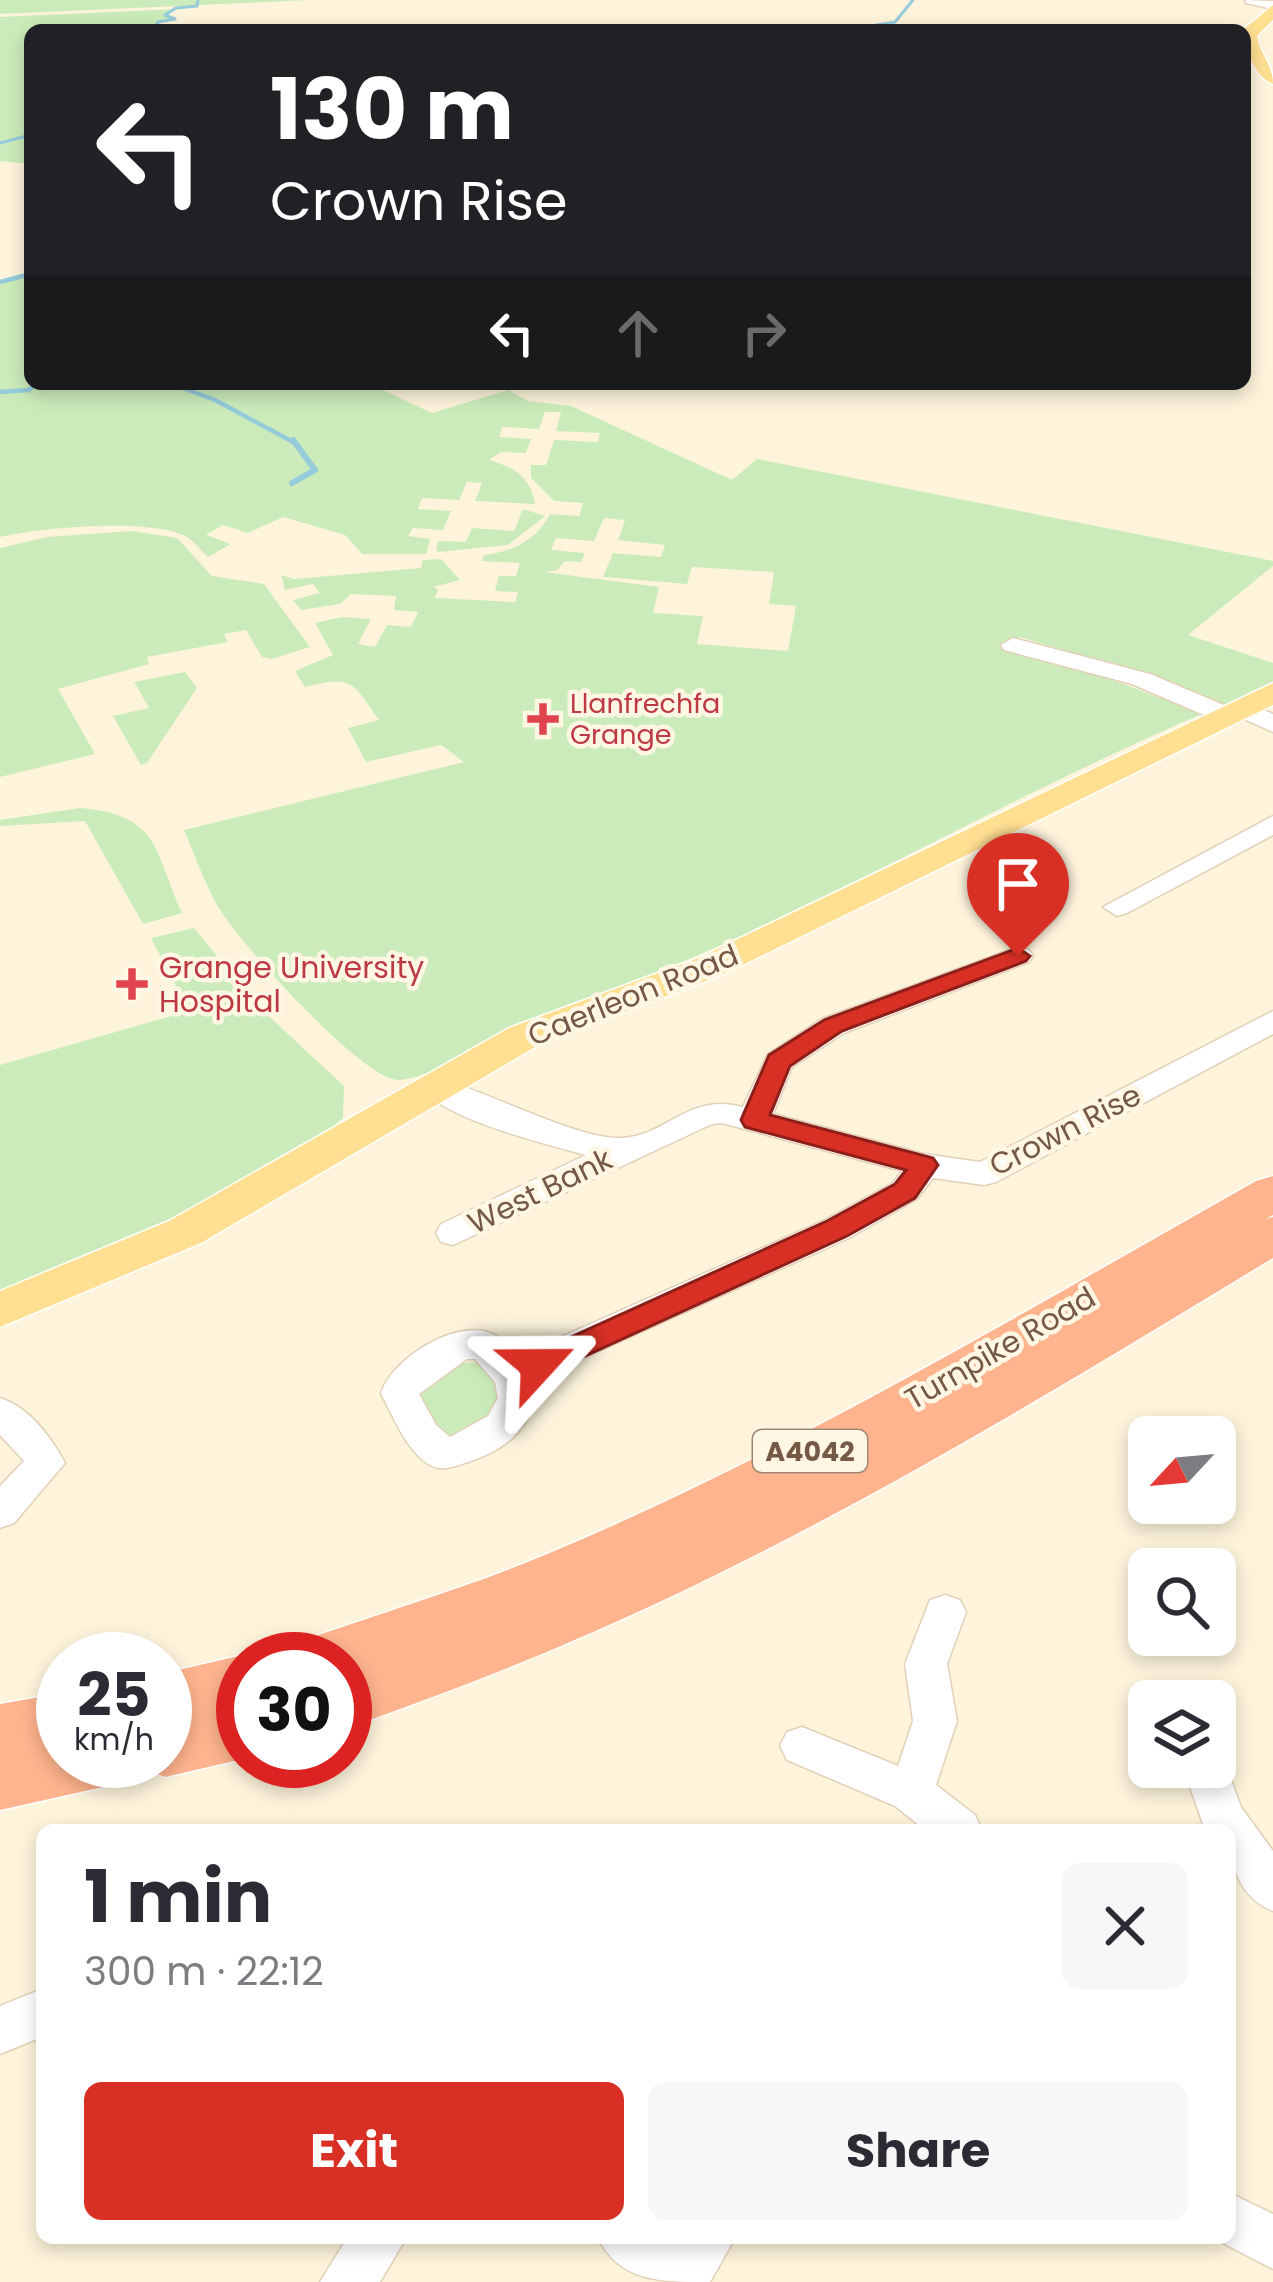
<!DOCTYPE html>
<html lang="en">
<head>
<meta charset="utf-8">
<style>
  body { margin:0; font-family:Poppins,sans-serif; background:#f7f7f7; color:#2b2b33; height:100vh; display:flex; flex-direction:column; font-size:45px; white-space:nowrap }
  * { box-sizing:border-box; margin:0 }
  p { font-size:39px; color:#7c7c81 }
  .icon { flex:none; width:66px; height:66px; fill:none; stroke:currentColor; stroke-width:2; stroke-linecap:round; stroke-linejoin:round }
  .map { position:relative; flex:1; overflow:hidden }
  .panel { position:absolute; left:36px; top:1824px; width:1200px; height:420px; display:flex; flex-direction:column; background:#fff; border-radius:18px; box-shadow:0 6px 18px #0003 }
  .panel>* { flex:none }
  .guide { position:absolute; left:24px; top:24px; width:1227px; height:366px; border-radius:18px; box-shadow:0 6px 18px #0003; background:#202124; color:#fff; overflow:hidden }
  .needle { width:78px; rotate:244deg }
  .buttons { position:absolute; left:1128px; top:1416px; display:grid; gap:24px }
  .buttons a { display:grid; place-items:center; width:108px; height:108px; border-radius:18px; background:#fff; box-shadow:0 6px 18px #0003; font-size:60px }
  .speed { position:absolute; left:36px; top:1632px; display:flex; gap:24px; font-size:60px; font-weight:700; text-align:center }
  .speed>* { display:grid; place-content:center; width:156px; height:156px; border-radius:50%; background:#fff; box-shadow:0 6px 18px #0003; line-height:1 }
  .speed small { font-size:30px; font-weight:400 }
  .speed .limit { border:18px solid #d22; background:#fff; color:#111 }
  .pin { position:absolute; display:grid; place-items:center; width:102px; height:102px; color:#fff; margin:-123px -51px; border-radius:50% 50% 50% 0; rotate:-45deg; box-shadow:0 0 12px #0007 }
  .pin .icon { rotate:45deg }
  .me { position:absolute; width:132px; margin:-66px; rotate:66deg; stroke-linejoin:round; filter:drop-shadow(0 0 9px #0008) }
  .turn { display:flex; align-items:center; gap:42px; height:252px; padding:0 48px; font-size:54px }
  .turn .icon { width:156px; height:156px; stroke-width:2.5 }
  .turn b { display:block; font-size:84px; line-height:102px }
  .lanes { display:flex; align-items:center; height:114px; padding:0 48px; background:#0003; justify-content:center; gap:60px; direction:ltr }
  .lanes .off { opacity:.35 }
  .round { display:grid; place-items:center; flex:none; width:126px; height:126px; border-radius:18px; background:#f7f7f7 }
  .headline { display:flex; align-items:center; justify-content:space-between; height:204px; padding:0 48px }
  h1 { font-size:72px; font-weight:700; line-height:90px }
  .action { display:flex; gap:24px; margin-top:auto; padding:24px 48px }
  .action a { flex:1; height:138px; border-radius:18px; background:#d93025; color:#fff; font-size:48px; font-weight:700; line-height:138px; text-align:center }
  .action a+a { background:#f7f7f7; color:#2b2b33 }
  .map>svg:first-child { display:block }
</style>
</head>
<body>
<div class="map">
<svg width="1273" height="2282" viewBox="0 0 1273 2282">
  <rect width="100%" height="100%" fill="#fef4dc"/>
  <path fill="#cbecba" fill-rule="evenodd" d="M 0,0 L 310,0 L 0,14 Z
    M 175,9 L 167,15 L 175,19 L 157,22 L 156,27 L 164,30 L 30,30 L 30,164 L 0,161 L 0,17 Z
    M 30,274 L 30,384 L 370,384 L 432,413 L 508,390 L 528,401 L 571,406 L 732,480 L 757,459 L 1273,561 L 1273,566 L 1188,635 L 1273,663 L 1273,687 L 1224,711 L 1121,668 L 1020,637 L 1008,652 L 1064,661 L 1202,714 C 1062,774 929,846 792,913 C 710,953 624,984 540,1020 C 509,1033 426,1081 398,1080 C 361,1079 237,940 217,905 C 204,882 195,855 184,830 L 464,762 L 441,745 L 366,762 L 348,728 L 379,720 C 351,681 354,675 305,687 L 295,671 L 333,655 L 315,623 L 342,617 L 371,619 L 358,644 L 375,647 L 387,625 L 411,627 L 418,612 L 394,610 L 396,596 L 351,594 L 340,604 L 301,610 L 293,600 L 320,593 L 313,584 L 285,590 L 281,575 L 294,579 L 421,568 L 423,560 L 441,559 L 460,580 L 433,587 L 438,589 L 435,598 L 515,602 L 518,592 L 495,591 L 499,576 L 516,576 L 520,563 L 482,561 L 484,555 C 512,552 537,540 550,514 L 579,516 L 583,503 L 554,501 L 531,478 L 531,465 L 546,465 L 554,440 L 598,442 L 600,433 L 556,431 L 561,412 L 545,412 L 539,429 L 502,427 L 499,437 L 531,439 L 526,453 L 501,452 L 489,460 C 515,468 530,476 535,504 L 475,501 L 482,483 L 467,482 L 459,500 L 422,498 L 418,509 L 451,511 L 443,530 L 413,528 L 408,536 L 430,539 L 426,554 L 362,554 L 345,535 L 283,517 L 248,533 L 223,525 L 206,535 L 231,544 L 208,557 C 201,551 195,542 187,537 C 153,517 38,528 0,537 L 0,282 ZM 604,518 L 625,520 L 618,540 L 665,545 L 661,557 L 613,553 L 603,577 L 687,584 L 692,567 L 774,572 L 769,604 L 796,606 L 788,651 L 697,644 L 703,616 L 653,613 L 659,587 L 544,572 L 557,570 L 565,561 L 581,562 L 585,553 L 551,550 L 556,538 L 594,541 Z
    M 523,509 L 545,516 L 508,545 L 438,552 L 436,547 L 439,541 L 466,542 L 472,528 L 514,531 Z
    M 131,531 L 177,538 L 212,576 L 264,584 L 310,647 L 272,659 L 262,657 L 246,630 L 224,634 L 228,642 L 147,657 L 149,664 L 58,689 L 95,754 L 0,777 L 0,548 L 47,537 Z
    M 185,672 L 197,688 L 147,763 L 141,765 L 113,716 L 149,708 L 134,682 Z
    M 80,808 C 160,815 153,848 182,913 L 143,924 L 85,821 L 0,826 L 0,820 Z
    M 194,928 L 259,1007 L 344,1086 L 343,1118 C 253,1196 112,1250 0,1290 L 0,1065 L 189,1011 L 151,938 Z
    M 482,1362 L 503,1394 L 482,1433 L 444,1438 L 413,1390 L 458,1363 Z"/>
  <g fill="none" stroke-linecap="round" stroke-linejoin="round">
    <path stroke="#95cbdb" stroke-width="3" d="M 164,30 L 155,28 L 158,22 L 175,19 L 165,15 L 176,8 L 197,6 L 198,0
      M 847,30 L 895,22 L 913,0
      M 0,143 L 30,135"/>
    <path stroke="#95cbdb" stroke-width="4.5" d="M 0,282 L 30,274
      M 172,384 L 215,400 L 295,443
      M 0,392 L 29,390 L 36,384"/>
    <path stroke="#95cbdb" stroke-width="6" d="M 292,483 L 315,470 L 293,440"/>
    <defs>
      <path id="minor" d="M 1245,0 L 1273,1 L 1273,9 L 1246,3 Z
        M 1013,638 L 1150,674 L 1231,708 L 1243,701 L 1273,714 L 1273,732 L 1239,717 L 1227,724 L 1218,721 L 1132,684 L 1004,650 L 1001,645 Z
        M 1273,816 L 1273,835 L 1127,913 L 1117,916 L 1103,907 Z
        M 1018,947 L 1029,950 L 1033,956 L 1029,962 L 844,1033 L 792,1067 L 773,1114 L 924,1154 L 980,1162 L 1273,1011 L 1273,1034 L 996,1182 L 984,1185 L 933,1178 L 917,1199 L 849,1238 L 532,1381 C 540,1424 506,1450 468,1462 C 456,1466 442,1472 430,1465 C 406,1451 394,1417 381,1394 C 390,1359 461,1314 497,1336 C 505,1340 512,1350 518,1356 L 825,1220 L 893,1183 L 902,1171 L 722,1123 L 712,1124 L 453,1245 L 441,1242 L 436,1233 L 441,1224 L 586,1155 C 547,1144 444,1120 421,1087 L 426,1080 C 454,1072 568,1139 620,1138 C 667,1137 687,1092 743,1107 L 768,1054 L 822,1019 ZM 467,1359 L 475,1359 L 495,1382 L 498,1398 L 488,1416 L 450,1437 L 436,1425 L 419,1394 Z
        M 0,1398 C 29,1407 51,1437 65,1463 L 14,1523 L 0,1528 L 0,1486 L 24,1461 L 0,1435 Z
        M 945,1595 L 960,1600 L 966,1612 L 947,1664 L 957,1721 L 936,1785 L 975,1815 L 982,1830 L 925,1830 L 895,1806 L 787,1760 L 780,1746 L 787,1732 L 802,1727 L 898,1766 L 913,1721 L 905,1664 L 930,1600 Z
        M 1215,1751 L 1221,1753 L 1241,1807 L 1273,1851 L 1273,1911 C 1238,1897 1230,1864 1230,1830 L 1205,1830 L 1183,1767 L 1215,1767 Z
        M 42,1989 L 42,2037 L 0,2054 L 0,2006 Z
        M 1230,2193 L 1273,2214 L 1273,2269 L 1213,2238 L 1230,2238 Z
        M 347,2238 L 406,2238 L 380,2282 L 320,2282 Z
        M 598,2238 L 665,2238 L 673,2244 L 677,2238 L 735,2238 L 710,2282 C 660,2282 620,2282 598,2238 Z"/>
      <path id="major" d="M 1273,5 L 1273,20 L 1257,36 C 1260,55 1273,64 1273,84 C 1250,73 1248,50 1243,30 Z
        M 1273,683 L 1273,705 L 722,975 L 537,1046 L 201,1243 L 0,1327 L 0,1291 L 169,1221 L 509,1028 L 696,959 Z"/>
      <path id="highway" d="M 1273,1176 L 1273,1215 L 1266,1219 L 1273,1217 L 1273,1258 C 1057,1389 840,1522 609,1625 C 522,1664 434,1697 345,1729 L 345,1659 L 293,1659 L 302,1641 C 386,1611 470,1587 552,1552 C 797,1449 1025,1311 1256,1181 Z
        M 243,1655 L 253,1659 L 243,1659 L 243,1759 L 165,1777 L 143,1769 L 139,1761 L 130,1781 L 0,1810 L 0,1704 L 63,1693 L 63,1761 L 165,1761 L 165,1673 Z"/>
    </defs>
    <use href="#minor" stroke="#e2d0b8" stroke-width="3"/>
    <use href="#major" stroke="#fff" stroke-width="3"/>
    <use href="#highway" stroke="#fff" stroke-width="3"/>
    <use href="#minor" fill="#fff" fill-rule="evenodd"/>
    <use href="#major" fill="#ffdf92" fill-rule="evenodd"/>
    <use href="#highway" fill="#ffb48d" fill-rule="evenodd"/>
  </g>
  <path fill="#d93025" stroke="#8d1f18" stroke-width="3" d="M 1018,948 L 1030,956 L 1026,961 L 842,1031 L 790,1066 L 770,1115 L 933,1158 L 938,1165 L 915,1198 L 847,1236 L 548,1373 L 527,1373 L 522,1365 L 527,1357 L 827,1221 L 895,1184 L 906,1170 L 745,1127 L 741,1120 L 769,1055 L 824,1020 Z"/>
  <g fill="#e0444e" stroke="#fff7e4" stroke-width="4.5">
    <path d="M537 701h12v12h12v12h-12v12h-12v-12h-12v-12h12z"/>
    <path d="M126 966h12v12h12v12h-12v12h-12v-12h-12v-12h12z"/>
  </g>
  <g text-anchor="middle" dominant-baseline="central" stroke-width="9" stroke-linejoin="round" paint-order="stroke">
    <g font-size="27" fill="#be3a42" stroke="#fff7e4" text-anchor="start">
      <text x="570" y="703">Llanfrechfa<tspan x="570" dy="31">Grange</tspan></text>
    </g>
    <rect fill="#fff7e4" stroke="#9e8874" stroke-width="3" x="753" y="1430" width="114" height="42" rx="9"/>
    <g font-size="27" font-weight="bold" fill="#755944">
      <text x="810" y="1451">A4042</text>
    </g>
    <g font-size="30" fill="#be3a42" stroke="#fff7e4" text-anchor="start">
      <text x="159" y="967">Grange University<tspan x="159" dy="34">Hospital</tspan></text>
    </g>
    <g font-size="30" fill="#755944" stroke="#fff7e4">
      <text transform="translate(633 995) rotate(-22)">Caerleon Road</text>
      <text transform="translate(1065 1130) rotate(-27)">Crown Rise</text>
      <text transform="translate(540 1191) rotate(-26)">West Bank</text>
      <text transform="translate(1000 1348) rotate(-30)">Turnpike Road</text>
    </g>
  </g>
</svg>
<div class="buttons">
<a><svg class="needle" viewBox="-14 -14 28 28"><path d="M0-13l5 13h-10z" fill="#e53935"/><path d="M0 13l5-13h-10z" fill="#7c7c81"/></svg></a>
<a><svg class="icon" aria-label="search" viewBox="0 0 24 24"><circle cx="10" cy="10" r="6"/><path d="M15 15l6 6"/></svg></a>
<a><svg class="icon" aria-label="layers" viewBox="0 0 24 24"><path d="M12 4l9 5-9 5-9-5zM3 14l9 5 9-5"/></svg></a>
</div>
<div class="speed"><div>25<small>km/h</small></div><div class="limit">30</div></div>
<div class="pin" style="left:1018px;top:956px;background:#d93025"><svg class="icon" aria-label="arrive" viewBox="0 0 24 24"><path d="M6 21V4h12l-3 4 3 4H6"/></svg></div>
<svg class="me" style="left:538px;top:1365px" viewBox="-20 -20 40 40"><path d="M0-17L14 15 0 8-14 15z" fill="#d93025" stroke="#fff" stroke-width="4"/></svg>
<div class="guide">
<div class="turn"><svg class="icon" aria-label="left" viewBox="0 0 24 24"><path d="M17 20v-9H6M10 6l-5 5 5 5"/></svg><div><b>130 m</b>Crown Rise</div></div>
<div class="lanes"><svg class="icon" aria-label="left" viewBox="0 0 24 24"><path d="M17 20v-9H6M10 6l-5 5 5 5"/></svg><svg class="icon off" aria-label="ahead" viewBox="0 0 24 24"><path d="M12 20V5M6 11l6-6 6 6"/></svg><svg class="icon off" aria-label="right" viewBox="0 0 24 24"><path d="M7 20v-9h11M14 6l5 5-5 5"/></svg></div>
</div>
<section class="panel">
<div class="headline"><div><h1>1 min</h1><p>300 m · 22:12</p></div><a class="round"><svg class="icon" aria-label="close" viewBox="0 0 24 24"><path d="M6 6l12 12M18 6L6 18"/></svg></a></div>
<div class="action"><a>Exit</a><a>Share</a></div>
</section>
</div>
</body>
</html>
